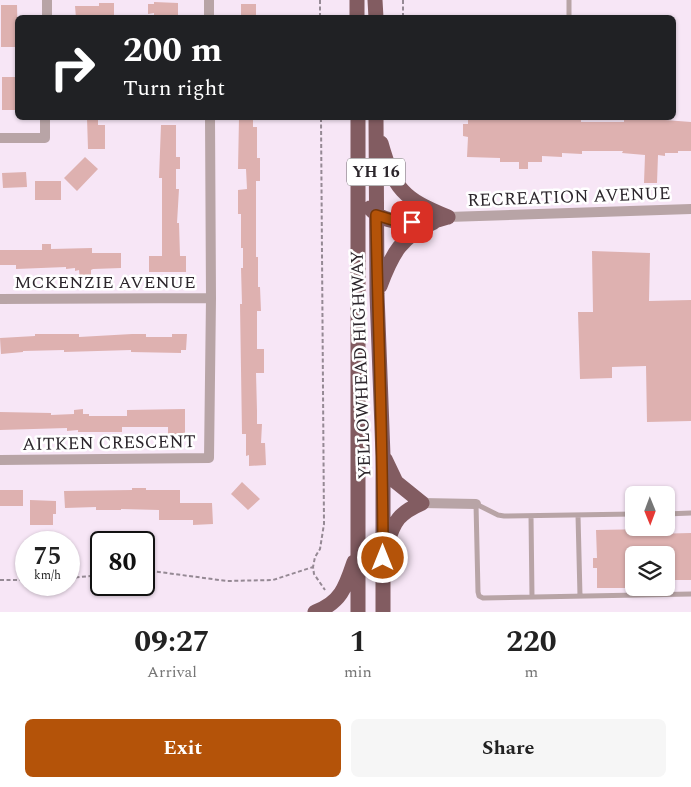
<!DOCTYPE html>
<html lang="en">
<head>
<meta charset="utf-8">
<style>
  body { margin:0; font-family:Spectral,serif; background:#f6f6f6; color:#222; height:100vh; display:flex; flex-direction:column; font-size:19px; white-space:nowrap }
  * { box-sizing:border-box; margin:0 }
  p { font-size:16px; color:#767676 }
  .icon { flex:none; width:28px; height:28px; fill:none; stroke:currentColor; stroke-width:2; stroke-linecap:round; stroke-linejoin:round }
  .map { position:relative; height:612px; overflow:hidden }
  .drawer { display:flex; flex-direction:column; background:#fff; flex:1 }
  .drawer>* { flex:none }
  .hud { position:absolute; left:15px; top:15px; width:661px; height:105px; border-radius:8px; box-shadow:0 1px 4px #0004; background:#202124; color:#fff; overflow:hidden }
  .needle { width:32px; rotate:179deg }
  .tools { position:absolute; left:625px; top:486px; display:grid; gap:10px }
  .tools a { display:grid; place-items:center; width:50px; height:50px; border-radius:8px; background:#fff; box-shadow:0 1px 4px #0004; font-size:25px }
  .speed { position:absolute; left:15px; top:531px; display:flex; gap:10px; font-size:25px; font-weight:700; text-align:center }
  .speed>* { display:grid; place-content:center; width:65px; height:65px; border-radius:50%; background:#fff; box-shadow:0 1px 4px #0004; line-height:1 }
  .speed small { font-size:12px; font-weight:400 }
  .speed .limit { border:2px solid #111; border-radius:8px; background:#fff; color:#111 }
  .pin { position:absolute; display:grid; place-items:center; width:42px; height:42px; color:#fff; margin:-21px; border-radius:10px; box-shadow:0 2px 8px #0006 }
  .me { position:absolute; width:55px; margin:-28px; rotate:0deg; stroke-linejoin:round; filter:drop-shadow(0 0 4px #0008) }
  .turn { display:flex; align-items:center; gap:18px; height:105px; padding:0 25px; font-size:22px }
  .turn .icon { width:65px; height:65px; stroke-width:2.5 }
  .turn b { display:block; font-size:35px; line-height:42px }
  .eta { display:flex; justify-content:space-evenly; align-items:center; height:85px; text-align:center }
  .eta b { font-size:30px; font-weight:700; line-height:35px }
  .action { display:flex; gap:10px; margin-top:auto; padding:10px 25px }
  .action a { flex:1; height:58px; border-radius:8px; background:#b45309; color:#fff; font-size:20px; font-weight:700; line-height:58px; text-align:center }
  .action a+a { background:#f6f6f6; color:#222 }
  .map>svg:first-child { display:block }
</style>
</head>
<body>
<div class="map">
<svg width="691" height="612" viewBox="0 0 691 612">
  <rect width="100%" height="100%" fill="#f7e6f6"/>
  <path fill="#deb1b0" d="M 154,2 L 178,3 L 178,18 L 154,18 L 154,13 L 148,14 L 148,4 L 154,4 Z
    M 99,3 L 114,3 L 114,18 L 76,18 L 75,6 L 99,6 Z
    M 241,4 L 256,4 L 256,18 L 241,18 Z
    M 1,5 L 17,5 L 18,47 L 1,47 Z
    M 2,77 L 17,77 L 17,110 L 2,110 Z
    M 87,118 L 98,118 L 98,125 L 105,125 L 105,149 L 88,149 Z
    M 239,118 L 253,118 L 253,127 L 257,127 L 257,158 L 260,158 L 260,181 L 256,181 L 256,257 L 258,257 L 258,287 L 260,287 L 261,311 L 257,311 L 257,349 L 264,349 L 264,373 L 256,373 L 257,411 L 257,424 L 262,424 L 261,443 L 265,443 L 266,465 L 249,466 L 249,455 L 246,456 L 246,434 L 242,434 L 240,304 L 242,304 L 241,268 L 243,268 L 243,248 L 241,248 L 241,214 L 238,214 L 238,190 L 247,189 L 246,169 L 238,169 Z
    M 468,118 L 561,118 L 561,120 L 581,120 L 581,122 L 624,122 L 624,120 L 636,120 L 636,118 L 665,118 L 665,120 L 691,122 L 691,151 L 678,151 L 678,153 L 665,153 L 665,156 L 658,155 L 657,183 L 644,183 L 645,155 L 622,153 L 623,151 L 582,151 L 582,154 L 562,153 L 562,157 L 542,156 L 542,162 L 528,162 L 528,169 L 519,169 L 519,162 L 500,162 L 500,158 L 467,157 L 468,137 L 463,136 L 463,124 L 468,124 Z
    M 161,125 L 176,125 L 176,157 L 180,157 L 180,169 L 176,169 L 176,189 L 179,189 L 177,223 L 179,223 L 180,256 L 186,256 L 186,272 L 149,272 L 149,256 L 162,256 L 162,178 L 159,178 Z
    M 85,157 L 98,169 L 77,191 L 64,178 Z
    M 26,172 L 27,187 L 3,188 L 2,173 Z
    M 35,181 L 61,181 L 61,200 L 35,200 Z
    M 42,244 L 51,244 L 51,249 L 92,248 L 92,253 L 121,253 L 121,268 L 93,269 L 91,270 L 91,280 L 80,280 L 79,270 L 75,271 L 75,268 L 66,269 L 66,267 L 16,269 L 16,265 L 0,265 L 0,250 L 42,250 Z
    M 592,251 L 650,253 L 649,301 L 691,300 L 691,421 L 647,422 L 646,366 L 612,367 L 612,378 L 580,379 L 578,312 L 593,312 Z
    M 35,334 L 79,334 L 79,337 L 132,334 L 146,334 L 146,337 L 172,337 L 172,334 L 187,334 L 186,350 L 181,350 L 181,353 L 131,352 L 131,350 L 64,352 L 64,350 L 23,351 L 23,352 L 1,354 L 0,338 L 35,336 Z
    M 83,409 L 83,414 L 89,414 L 89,416 L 127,416 L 127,410 L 185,409 L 185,434 L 168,434 L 168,427 L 122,427 L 122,432 L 78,432 L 78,430 L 67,431 L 67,428 L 0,430 L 0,412 L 51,413 L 51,415 L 74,414 L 74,410 Z
    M 242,482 L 260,499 L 248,510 L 231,494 Z
    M 132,488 L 146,488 L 146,490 L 180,490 L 180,503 L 212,503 L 213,524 L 193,525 L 193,520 L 159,520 L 159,510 L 121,509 L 121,510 L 96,510 L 96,507 L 65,508 L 64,491 L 132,490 Z
    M 0,490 L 23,490 L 23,506 L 0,506 Z
    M 30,500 L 56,501 L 56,514 L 53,514 L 53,525 L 30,525 Z
    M 650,529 L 651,534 L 691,533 L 691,580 L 666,580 L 666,555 L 634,555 L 634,588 L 597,588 L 597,568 L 593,568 L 593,558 L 597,558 L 596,530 Z"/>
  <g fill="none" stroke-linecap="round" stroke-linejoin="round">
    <path stroke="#958994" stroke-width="2" stroke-dasharray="4 2.5" stroke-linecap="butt" d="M 320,0 L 320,18
      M 403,0 L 403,18
      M 321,118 L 324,524 L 320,549 L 315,557 L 313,567 L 314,574 L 325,590
      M 144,570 L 227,581 L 273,580 L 313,567
      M 69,578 L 101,575
      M 0,580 L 26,580"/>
    <path stroke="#b8a4a6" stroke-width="5" d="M 569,0 L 569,18
      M 634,514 L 504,516 L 498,515 L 476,504 L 478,592 L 479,596 L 483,598 L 691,594
      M 666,514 L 691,513
      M 578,515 L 580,596
      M 531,516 L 532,597"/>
    <path stroke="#b8a4a6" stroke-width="10" d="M 209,0 L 209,18
      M 47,18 L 47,0
      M 0,138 L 45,138 L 45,118
      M 448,217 L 691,209
      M 0,299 L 211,298
      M 0,460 L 209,458 L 211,298 L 210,118
      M 422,503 L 476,504"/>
    <path stroke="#825c61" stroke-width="15" d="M 357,0 L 357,18
      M 375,0 L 376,18
      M 358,118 L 358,612
      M 376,118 L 377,294 L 383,456 L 383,612
      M 381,143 C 394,189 403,199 448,217
      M 370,208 C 384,227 428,224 448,217
      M 380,286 C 392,254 401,236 434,222
      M 385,459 L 396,482 L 422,503
      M 387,544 C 394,521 399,513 422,503
      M 315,612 C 341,603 346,586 354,562"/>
  </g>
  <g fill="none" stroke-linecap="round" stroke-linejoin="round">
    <defs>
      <path id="route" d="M 383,558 C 383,443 378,329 376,215 L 399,222 L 412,222"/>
    </defs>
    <use href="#route" stroke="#753606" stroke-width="12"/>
    <use href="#route" stroke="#b45309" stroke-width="9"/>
  </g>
  <g text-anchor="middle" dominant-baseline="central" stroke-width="5" stroke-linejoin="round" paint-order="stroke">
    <rect fill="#fff" stroke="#6b676b" stroke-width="1" x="347" y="158.5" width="58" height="27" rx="4"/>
    <g font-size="16" font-weight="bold" fill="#2c262c">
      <text x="376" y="172">YH 16</text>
    </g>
    <g font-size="18" fill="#2c262c" stroke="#fff">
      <text transform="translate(569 197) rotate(-2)">RECREATION AVENUE</text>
      <text x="105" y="282">MCKENZIE AVENUE</text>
      <text transform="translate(361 365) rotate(-92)">YELLOWHEAD HIGHWAY</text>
      <text transform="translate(109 443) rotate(-1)">AITKEN CRESCENT</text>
    </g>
  </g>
</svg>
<div class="tools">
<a><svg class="needle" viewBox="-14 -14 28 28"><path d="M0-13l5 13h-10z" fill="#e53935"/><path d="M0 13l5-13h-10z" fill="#767676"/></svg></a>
<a><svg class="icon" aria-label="layers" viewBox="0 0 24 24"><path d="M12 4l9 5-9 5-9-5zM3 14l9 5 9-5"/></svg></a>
</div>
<div class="speed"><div>75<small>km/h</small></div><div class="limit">80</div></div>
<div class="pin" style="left:412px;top:222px;background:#d93025"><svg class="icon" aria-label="arrive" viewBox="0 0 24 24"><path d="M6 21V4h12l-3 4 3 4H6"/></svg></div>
<svg class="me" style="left:383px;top:558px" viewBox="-20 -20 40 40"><circle r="17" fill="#b45309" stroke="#fff" stroke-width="3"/><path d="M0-11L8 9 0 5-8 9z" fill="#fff"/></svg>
<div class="hud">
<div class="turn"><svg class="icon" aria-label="right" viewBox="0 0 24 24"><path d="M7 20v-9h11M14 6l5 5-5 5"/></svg><div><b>200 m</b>Turn right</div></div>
</div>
</div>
<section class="drawer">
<div class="eta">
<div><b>09:27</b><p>Arrival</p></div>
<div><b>1</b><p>min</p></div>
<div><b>220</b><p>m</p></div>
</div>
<div class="action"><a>Exit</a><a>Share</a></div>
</section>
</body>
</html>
